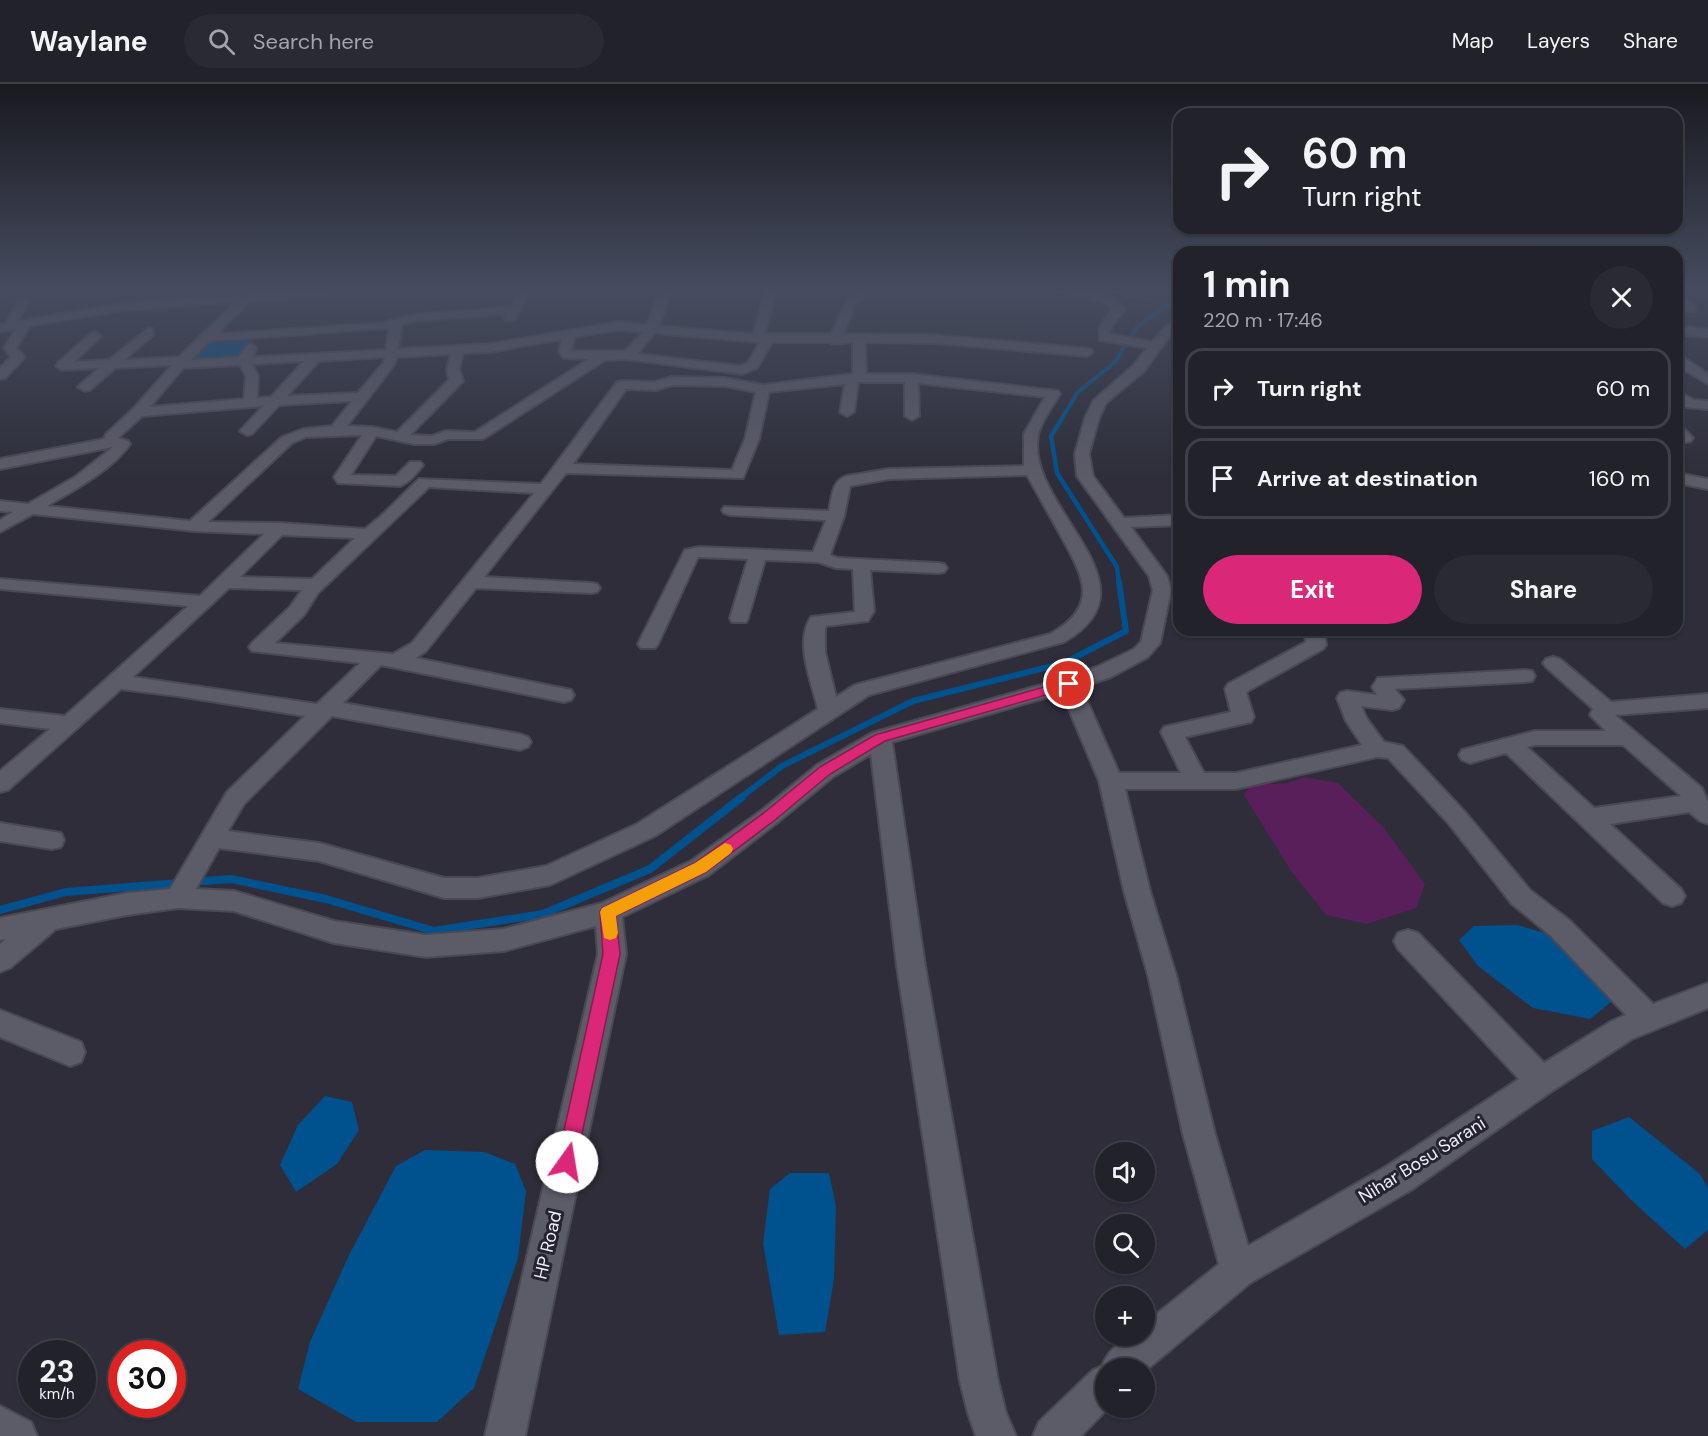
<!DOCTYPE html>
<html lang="en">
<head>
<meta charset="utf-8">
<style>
  body { margin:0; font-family:"DM Sans",sans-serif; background:#2a2a33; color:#f1f3f6; height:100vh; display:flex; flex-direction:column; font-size:22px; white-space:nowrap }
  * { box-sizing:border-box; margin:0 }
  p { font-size:20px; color:#a2a4a9 }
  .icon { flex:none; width:33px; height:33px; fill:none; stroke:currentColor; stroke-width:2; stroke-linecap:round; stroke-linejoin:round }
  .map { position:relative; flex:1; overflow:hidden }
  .side { position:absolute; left:1173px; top:162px; width:510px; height:390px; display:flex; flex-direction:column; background:#22222b; border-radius:18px; box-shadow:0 2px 4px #0004,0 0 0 2px #3f3f47 }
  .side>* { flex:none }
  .hud { position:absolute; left:1173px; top:24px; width:510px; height:126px; border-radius:18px; box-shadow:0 2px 4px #0004,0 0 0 2px #3f3f47; background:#22222b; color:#f1f3f6; overflow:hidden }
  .controls { position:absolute; left:1095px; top:1058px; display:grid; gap:12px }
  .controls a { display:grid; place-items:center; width:60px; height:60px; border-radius:50%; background:#22222b; box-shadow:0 2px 4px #0004,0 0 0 2px #3f3f47; font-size:30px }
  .speed { position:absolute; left:18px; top:1256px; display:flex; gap:12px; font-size:30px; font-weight:700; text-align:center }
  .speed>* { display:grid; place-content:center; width:78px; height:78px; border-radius:50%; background:#22222b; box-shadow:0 2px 4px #0004,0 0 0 2px #3f3f47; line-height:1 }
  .speed small { font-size:15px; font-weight:400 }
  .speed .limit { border:9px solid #d22; background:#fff; color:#111 }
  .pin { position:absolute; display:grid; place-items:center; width:51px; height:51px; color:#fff; margin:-26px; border:3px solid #fff; border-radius:50%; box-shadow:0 2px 6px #0007 }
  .me { position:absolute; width:66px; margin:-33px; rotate:13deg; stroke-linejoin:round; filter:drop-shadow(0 0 4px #0008) }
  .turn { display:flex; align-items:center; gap:21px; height:126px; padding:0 30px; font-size:27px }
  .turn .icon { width:78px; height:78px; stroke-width:2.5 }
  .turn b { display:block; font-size:42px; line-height:51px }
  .round { display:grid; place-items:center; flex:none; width:63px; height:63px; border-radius:32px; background:#2a2a33 }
  .head { display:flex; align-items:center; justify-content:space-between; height:102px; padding:0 30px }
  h1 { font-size:36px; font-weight:700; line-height:45px }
  .action { display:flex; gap:12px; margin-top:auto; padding:12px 30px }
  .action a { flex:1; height:69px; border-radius:36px; background:#db2777; color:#fff; font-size:24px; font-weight:700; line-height:69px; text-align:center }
  .action a+a { background:#2a2a33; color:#f1f3f6 }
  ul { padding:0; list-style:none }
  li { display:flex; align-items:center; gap:18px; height:81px; margin:0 12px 9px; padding:0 18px; border:3px solid #3f3f47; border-radius:18px }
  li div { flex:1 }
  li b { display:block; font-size:22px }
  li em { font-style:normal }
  header { display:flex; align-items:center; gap:36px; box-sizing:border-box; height:84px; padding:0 30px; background:#22222b; border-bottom:2px solid #3f3f47 }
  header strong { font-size:28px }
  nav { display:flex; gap:33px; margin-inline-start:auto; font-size:21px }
  .search { width:420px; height:54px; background:#2a2a33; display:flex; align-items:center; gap:15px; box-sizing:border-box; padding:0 21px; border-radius:33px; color:#a2a4a9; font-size:22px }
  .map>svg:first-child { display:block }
</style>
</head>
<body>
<header>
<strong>Waylane</strong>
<div class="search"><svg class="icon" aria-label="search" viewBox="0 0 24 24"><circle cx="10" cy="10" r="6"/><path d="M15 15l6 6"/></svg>Search here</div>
<nav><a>Map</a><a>Layers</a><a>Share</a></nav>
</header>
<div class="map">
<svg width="1708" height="1352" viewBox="0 0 1708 1352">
  <rect width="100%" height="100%" fill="#2e2d39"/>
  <path fill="#581f5b" d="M 1305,693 L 1338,699 L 1384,744 L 1425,800 L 1416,824 L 1367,840 L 1326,831 L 1291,787 L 1244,711 L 1251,701 L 1287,699 Z"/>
  <path fill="#00528f" d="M 256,252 L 240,274 L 187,277 L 208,256 Z
    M 1517,841 L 1553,851 L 1615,915 L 1590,935 L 1533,924 L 1478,882 L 1459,856 L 1474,842 Z
    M 325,1012 L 352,1018 L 359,1046 L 337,1080 L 296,1108 L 280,1081 L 298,1041 Z
    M 1629,1033 L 1700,1090 L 1708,1104 L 1708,1146 L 1685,1165 L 1631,1116 L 1592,1075 L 1592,1047 Z
    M 425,1066 L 484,1068 L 515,1080 L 526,1107 L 518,1174 L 474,1304 L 437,1338 L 356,1338 L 298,1305 L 310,1258 L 348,1173 L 396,1082 Z
    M 790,1089 L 829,1089 L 836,1122 L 834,1195 L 825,1248 L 779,1251 L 763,1159 L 770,1105 Z"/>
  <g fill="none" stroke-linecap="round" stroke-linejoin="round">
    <path stroke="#00528f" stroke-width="4" d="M 1105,206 L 1179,223
      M 1062,334 L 1078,308 L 1115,278 L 1137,243 L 1168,221"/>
    <path stroke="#00528f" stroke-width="4.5" d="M 1063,333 L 1051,352 L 1057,389 L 1117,483 L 1119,500"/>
    <path stroke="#00528f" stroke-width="6" d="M 740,714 L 782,682 L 913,617 L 1064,579 L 1126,547 L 1119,498"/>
    <path stroke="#00528f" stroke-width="8" d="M 191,798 L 231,795 L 326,815 L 434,847 L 543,830 L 650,785 L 742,713
      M 0,826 L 66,808 L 180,799"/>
    <defs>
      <path id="street" d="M 267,206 L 278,206 L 276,209 L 336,206 L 325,213 L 250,217 L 217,250 L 383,239 L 412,231 L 511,223 L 522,206 L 532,206 L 514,236 L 506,236 L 504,234 L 507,230 L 413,237 L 402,241 L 398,265 L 490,260 L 618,238 L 647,241 L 661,206 L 671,206 L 659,242 L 753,250 L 766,206 L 776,206 L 765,250 L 831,250 C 842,230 845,206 872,206 L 856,219 L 843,250 L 935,251 L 1091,265 L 1093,268 L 1087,272 L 935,259 L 865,258 L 866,290 L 911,290 L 1058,307 L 1060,310 C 1053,322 1041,337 1038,351 C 1024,423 1164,501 1064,558 L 869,611 L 655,752 L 550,801 L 478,814 L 444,814 L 319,777 L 219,764 L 196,805 L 234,807 L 334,837 L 426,851 L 504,845 L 602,819 L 691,777 L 762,726 L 817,681 L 872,649 L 1062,595 L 1097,583 L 1134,565 L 1141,558 L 1153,506 L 1149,492 L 1077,392 L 1075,370 L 1085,334 L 1093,317 L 1134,281 L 1147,264 L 1100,256 L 1099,243 L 1113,225 L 1105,218 L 1061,208 L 1060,206 C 1082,204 1110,207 1125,225 L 1111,243 L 1110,250 L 1152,258 L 1166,242 L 1179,238 L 1179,245 L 1174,246 L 1144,287 L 1106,319 L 1099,334 L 1089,370 L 1093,392 L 1124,434 L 1179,431 L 1179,441 L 1131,443 L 1167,492 L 1171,506 L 1160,559 L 1148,573 L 1111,593 L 1081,603 L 1119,689 L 1181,689 L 1161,648 L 1164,643 L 1231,628 L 1225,605 L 1228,600 L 1306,558 L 1304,546 L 1324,546 L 1326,561 L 1323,565 L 1246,608 L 1254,633 L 1251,638 L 1185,653 L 1204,689 L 1236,689 L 1362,661 L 1346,637 L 1337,614 L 1340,609 L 1347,607 L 1377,611 L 1372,603 L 1378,594 L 1525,586 L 1532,587 L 1535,592 L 1532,597 L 1525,598 L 1395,605 L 1404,616 L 1399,624 L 1392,626 L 1361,622 L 1367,635 L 1384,658 L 1403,662 L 1465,728 L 1530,806 L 1569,836 L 1653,920 L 1708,899 L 1708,924 L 1632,955 L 1552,1007 L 1411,1106 L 1250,1199 L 1144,1288 L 1144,1284 L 1106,1284 L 1106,1323 L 1109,1323 L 1081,1352 L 1033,1352 L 1039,1338 L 1093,1286 L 1102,1282 C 1109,1264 1126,1251 1144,1251 L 1144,1240 L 1219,1180 L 1183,1050 L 1148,891 L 1124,807 L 1099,697 L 1062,609 L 892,658 L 925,882 L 998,1297 L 1006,1329 L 1016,1352 L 976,1352 L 968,1329 L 960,1297 L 897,882 L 871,670 L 833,693 L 778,738 L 709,791 L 622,833 L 626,870 L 525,1352 L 485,1352 L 598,870 L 596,842 L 504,867 L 426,873 L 334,859 L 234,827 L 178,824 L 127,831 L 56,845 L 10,884 L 0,888 L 0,860 L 6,855 L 0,856 L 0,834 L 127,809 L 170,805 L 227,708 L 305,632 L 178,612 L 121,605 L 8,706 L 0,708 L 0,687 L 50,645 L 0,639 L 0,625 L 65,632 L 188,522 L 0,505 L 0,495 L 200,512 L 264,450 L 194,447 L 33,430 L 0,448 L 0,436 L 13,428 L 0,427 L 0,417 L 28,420 L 75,393 L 113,363 L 0,385 L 0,375 L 104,355 L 106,350 L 133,325 L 172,281 L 115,284 L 90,306 L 85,307 L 78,303 L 99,284 L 62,286 L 56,282 L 58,279 L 91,249 L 95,248 L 101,252 L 74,278 L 109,276 L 149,244 L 153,245 L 153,251 L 124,276 L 179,273 L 236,218 L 123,226 L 30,242 L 16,264 L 25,273 L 5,294 L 0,295 L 0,284 L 11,273 L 4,264 L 16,245 L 0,248 L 0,240 L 5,240 L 18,217 L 22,216 L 28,219 L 18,237 L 123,220 L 263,210 ZM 389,244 L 386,266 L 252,273 L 257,264 L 251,260 L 247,261 L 239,273 L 191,276 L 209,257 ZM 618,246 L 643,248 L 625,267 L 571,267 L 574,253 ZM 654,249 L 758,258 L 760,258 L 748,279 L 740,282 L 637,270 ZM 562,255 L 559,268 L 564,274 L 589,275 L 475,348 L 446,347 L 432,352 L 410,351 L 463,297 L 459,285 L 463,269 L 490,268 ZM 772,258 L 829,258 L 834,260 L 853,258 L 853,290 L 763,301 L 725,294 L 672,293 L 655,298 L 622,297 L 617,298 L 541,400 L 419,395 L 381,432 L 365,445 L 280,439 L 208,438 L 292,359 L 306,353 L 362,351 L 334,393 L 338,399 L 400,402 C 409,399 417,389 423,381 L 420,378 L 410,378 L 396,392 L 351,391 L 376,352 L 414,360 L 434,360 L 448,355 L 483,355 L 605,276 L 626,275 L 742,290 L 757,284 ZM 451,270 L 447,285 L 449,296 L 397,348 L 372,343 L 347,342 L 394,281 L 397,273 ZM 385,273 L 384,278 L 358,309 L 287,312 L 319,277 ZM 304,277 L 271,313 L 257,314 L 258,292 L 252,280 ZM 240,281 L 246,292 L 244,315 L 150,323 L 183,284 ZM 858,298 L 905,298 L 905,332 L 912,336 L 919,332 L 918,299 L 1045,313 L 1024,350 L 1024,382 L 889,385 L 847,392 C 832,396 832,413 829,427 L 724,423 L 722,426 L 724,429 L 730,431 L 826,436 L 813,468 L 699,463 L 685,466 L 638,560 L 641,564 L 655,564 L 658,560 L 698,473 L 748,475 L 730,534 L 732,538 L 746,538 L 748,534 L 765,476 L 818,478 L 836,484 L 853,485 L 855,528 L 811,533 C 794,558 812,599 818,625 L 637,740 L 546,782 L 478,794 L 444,794 L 319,759 L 228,747 L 244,720 L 332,632 L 520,666 L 528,663 L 531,658 L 528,653 L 520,650 L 343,619 L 381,581 L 564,618 L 571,616 L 574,611 L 571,606 L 416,574 L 426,567 L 476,504 L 591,509 L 597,508 L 600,504 L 597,500 L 591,499 L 484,493 L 566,389 L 743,394 L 759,355 L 769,308 L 845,300 L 840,328 L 847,332 L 854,328 ZM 673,301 L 725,302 L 756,308 L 745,355 L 732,386 L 573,380 L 626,305 L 656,306 ZM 352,317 L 332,342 L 303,345 L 282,353 L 190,437 L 47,422 C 74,406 112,386 130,360 L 128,357 L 118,354 L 142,332 L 263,322 L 240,347 L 247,351 L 252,350 L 279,321 ZM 1027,391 C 1038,411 1050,432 1061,452 C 1083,492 1101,522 1050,550 L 855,601 L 836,613 L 825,568 L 825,545 L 826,542 L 868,537 L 874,527 L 870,486 L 938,489 L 944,488 L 947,484 L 944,480 L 938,479 L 838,474 L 830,471 L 844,432 L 850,402 L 889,395 ZM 429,403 L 534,409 L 412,559 L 393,570 L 275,559 L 304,531 L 318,509 ZM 282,451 L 355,454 L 312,495 L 240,493 ZM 229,504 L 302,506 L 290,523 L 252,559 L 249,563 L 252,567 L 360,579 L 317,620 L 133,593 ZM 1377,673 L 1388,674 L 1449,740 L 1512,820 L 1551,852 L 1626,931 L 1612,937 L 1544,979 L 1418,849 L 1408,846 L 1398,849 L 1394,857 L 1398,865 L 1519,995 L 1387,1082 L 1248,1162 L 1215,1050 L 1176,891 L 1150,807 L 1125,705 L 1236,705 Z
        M 1170,206 L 1179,206 L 1179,209 L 1171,208 Z
        M 1677,209 L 1695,223 L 1695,227 L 1687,227 L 1677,218 Z
        M 1677,242 L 1708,245 L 1708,253 L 1677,250 Z
        M 1677,274 L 1684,274 L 1708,290 L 1708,300 L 1677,281 Z
        M 1677,307 L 1694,316 L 1708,317 L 1708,325 L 1686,323 L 1677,317 Z
        M 1677,342 L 1682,343 L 1693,354 L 1691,357 L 1686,358 L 1677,354 Z
        M 1677,389 L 1708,395 L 1708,405 L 1677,399 Z
        M 1553,573 L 1560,575 L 1611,618 L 1708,610 L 1708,624 L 1615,631 L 1702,704 L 1708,718 L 1708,740 L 1700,737 L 1689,728 L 1610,740 L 1681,805 L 1685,812 L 1681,819 L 1672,822 L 1663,819 L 1506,669 L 1470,679 L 1462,676 L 1459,671 L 1462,666 L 1535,647 L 1606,647 L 1590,631 L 1593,625 L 1546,583 L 1543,579 L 1546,575 ZM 1535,661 L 1623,661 L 1681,712 L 1594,724 L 1527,663 Z
        M 0,739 L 61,749 L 64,756 L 61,763 L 52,765 L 0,757 Z
        M 0,926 L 81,958 L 85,968 L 81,978 L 70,982 L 0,953 Z
        M 0,1322 L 31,1338 L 37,1352 L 0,1352 Z"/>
    </defs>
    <use href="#street" stroke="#4a4953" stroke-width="4"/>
    <use href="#street" fill="#5c5b68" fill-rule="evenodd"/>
  </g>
  <linearGradient id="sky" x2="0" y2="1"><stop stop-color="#19191f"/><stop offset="0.52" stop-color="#464c5f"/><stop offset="1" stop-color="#464c5f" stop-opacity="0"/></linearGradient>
  <rect width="1708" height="395" fill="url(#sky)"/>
  <path fill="#db2777" stroke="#8e194d" stroke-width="1.5" d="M 1069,596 L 1075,600 L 1074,603 L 885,657 L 830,690 L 775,736 L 706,788 L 616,832 L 620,870 L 576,1078 L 574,1085 L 567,1088 L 560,1085 L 557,1078 L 603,870 L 600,828 L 602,824 L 695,779 L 765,728 L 820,683 L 875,651 Z"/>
  <path fill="#f59e0b" d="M 725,759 L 731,761 L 733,765 L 731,769 L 706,788 L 616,832 L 618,849 L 616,854 L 610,856 L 604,854 L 600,828 L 602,824 L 695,779 Z"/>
  <g text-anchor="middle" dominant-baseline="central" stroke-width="6" stroke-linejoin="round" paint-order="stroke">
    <g font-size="18" fill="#edecf4" stroke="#24232f">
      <text transform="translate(1422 1076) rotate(-32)">Nihar Bosu Sarani</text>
      <text transform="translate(548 1161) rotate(-77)">HP Road</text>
    </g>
  </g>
</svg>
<div class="controls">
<a><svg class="icon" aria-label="sound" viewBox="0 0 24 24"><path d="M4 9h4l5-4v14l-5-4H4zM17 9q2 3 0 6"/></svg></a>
<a><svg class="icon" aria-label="search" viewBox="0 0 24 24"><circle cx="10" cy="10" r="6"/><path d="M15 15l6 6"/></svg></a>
<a>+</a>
<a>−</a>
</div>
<div class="speed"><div>23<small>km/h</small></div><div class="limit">30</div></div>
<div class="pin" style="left:1069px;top:600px;background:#d93025"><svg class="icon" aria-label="arrive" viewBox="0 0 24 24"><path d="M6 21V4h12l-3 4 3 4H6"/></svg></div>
<svg class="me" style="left:567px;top:1078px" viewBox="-20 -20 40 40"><circle r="19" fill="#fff"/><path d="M0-13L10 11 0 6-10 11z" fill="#db2777"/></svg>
<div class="hud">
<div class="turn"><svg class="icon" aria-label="right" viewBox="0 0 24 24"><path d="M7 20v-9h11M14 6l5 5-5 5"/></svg><div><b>60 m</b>Turn right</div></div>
</div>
<section class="side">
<div class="head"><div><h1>1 min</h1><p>220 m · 17:46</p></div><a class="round"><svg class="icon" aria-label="close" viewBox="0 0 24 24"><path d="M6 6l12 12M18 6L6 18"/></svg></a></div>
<ul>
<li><svg class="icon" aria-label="right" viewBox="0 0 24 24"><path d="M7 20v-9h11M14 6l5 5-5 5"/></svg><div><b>Turn right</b></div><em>60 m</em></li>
<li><svg class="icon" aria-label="arrive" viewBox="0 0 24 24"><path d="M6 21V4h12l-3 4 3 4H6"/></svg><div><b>Arrive at destination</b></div><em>160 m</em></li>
</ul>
<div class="action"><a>Exit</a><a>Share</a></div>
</section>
</div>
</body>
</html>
